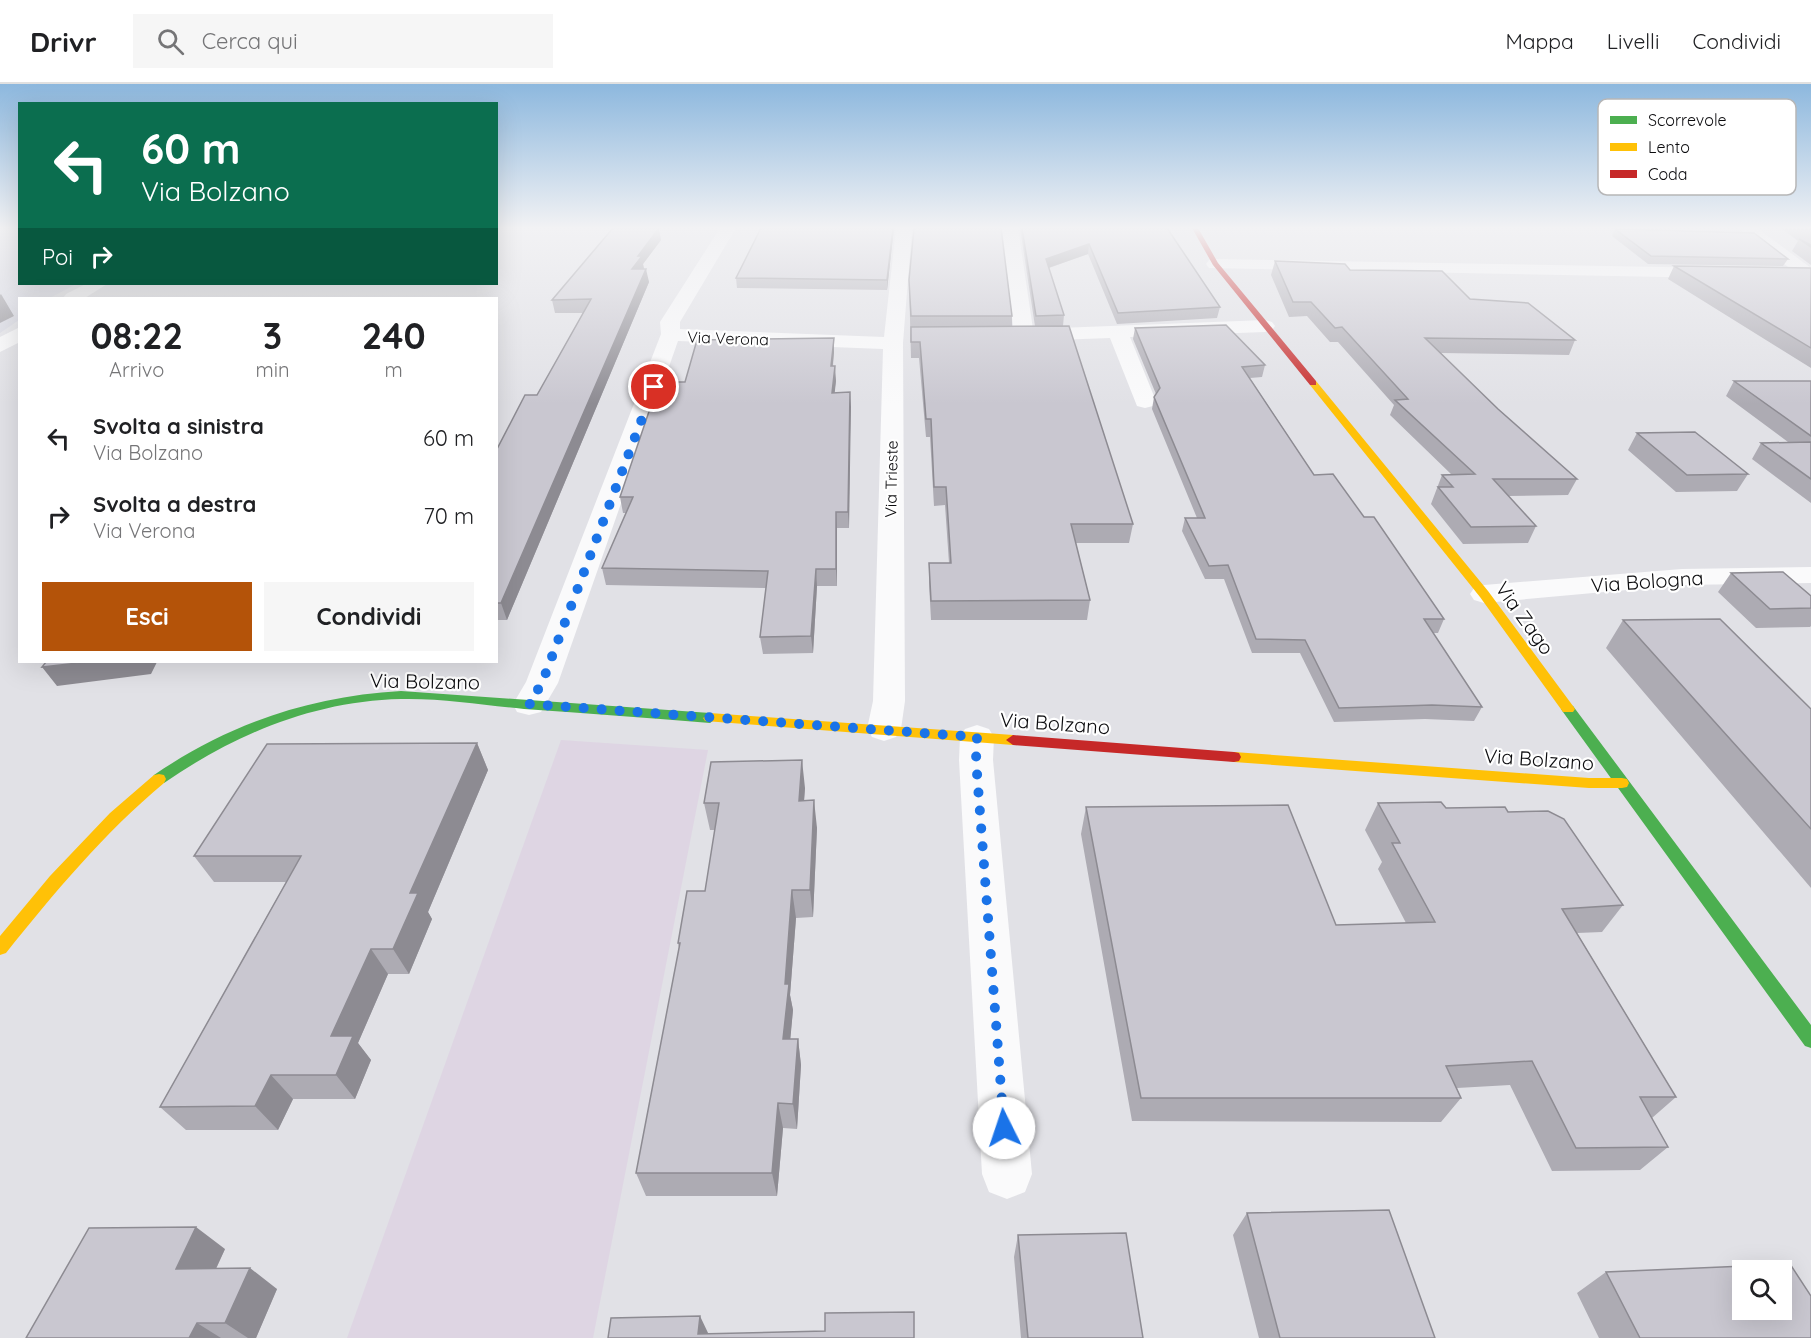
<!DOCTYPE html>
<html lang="it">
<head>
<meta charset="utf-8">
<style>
  body { margin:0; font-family:Quicksand,sans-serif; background:#f6f6f6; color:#202124; height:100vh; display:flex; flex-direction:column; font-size:22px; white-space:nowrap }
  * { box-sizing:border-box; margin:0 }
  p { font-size:20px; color:#757577 }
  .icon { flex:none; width:33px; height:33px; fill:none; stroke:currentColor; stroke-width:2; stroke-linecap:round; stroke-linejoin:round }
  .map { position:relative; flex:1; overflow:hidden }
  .panel { position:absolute; left:18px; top:213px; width:480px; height:366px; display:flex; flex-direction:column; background:#fff; border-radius:0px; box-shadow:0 6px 24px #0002 }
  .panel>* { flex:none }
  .guide { position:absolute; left:18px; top:18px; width:480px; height:183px; border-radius:0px; box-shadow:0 6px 24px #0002; background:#0b6e4f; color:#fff; overflow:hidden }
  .tools { position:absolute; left:1732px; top:1176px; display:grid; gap:12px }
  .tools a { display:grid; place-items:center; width:60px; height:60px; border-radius:0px; background:#fff; box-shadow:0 6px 24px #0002; font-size:30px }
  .pin { position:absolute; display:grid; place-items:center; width:51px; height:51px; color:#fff; margin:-26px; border:3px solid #fff; border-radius:50%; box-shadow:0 2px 6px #0007 }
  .me { position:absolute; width:66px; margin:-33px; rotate:356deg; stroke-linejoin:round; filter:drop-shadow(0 0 4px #0008) }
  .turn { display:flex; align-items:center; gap:21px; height:126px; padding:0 24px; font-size:27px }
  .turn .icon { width:78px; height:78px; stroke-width:2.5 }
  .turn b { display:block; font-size:42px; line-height:51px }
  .then { display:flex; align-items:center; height:57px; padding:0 24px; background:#0003; gap:12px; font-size:22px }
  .eta { display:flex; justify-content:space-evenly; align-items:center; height:102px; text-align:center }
  .eta b { font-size:36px; font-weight:700; line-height:42px }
  .action { display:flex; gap:12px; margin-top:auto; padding:12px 24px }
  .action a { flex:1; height:69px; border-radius:0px; background:#b45309; color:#fff; font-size:24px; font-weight:700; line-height:69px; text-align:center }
  .action a+a { background:#f6f6f6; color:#202124 }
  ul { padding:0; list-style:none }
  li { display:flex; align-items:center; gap:18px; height:78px; padding:0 24px }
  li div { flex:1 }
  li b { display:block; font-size:22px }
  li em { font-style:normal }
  header { display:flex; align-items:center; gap:36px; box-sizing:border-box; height:84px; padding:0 30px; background:#fff; border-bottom:2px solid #e0e0e0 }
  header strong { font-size:28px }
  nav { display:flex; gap:33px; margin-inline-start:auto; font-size:21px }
  .search { width:420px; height:54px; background:#f6f6f6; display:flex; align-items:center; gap:15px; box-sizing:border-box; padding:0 21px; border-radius:0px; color:#757577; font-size:22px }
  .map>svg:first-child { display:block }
</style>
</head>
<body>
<header>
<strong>Drivr</strong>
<div class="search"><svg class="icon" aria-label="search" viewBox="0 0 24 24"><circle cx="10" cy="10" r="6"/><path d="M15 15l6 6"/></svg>Cerca qui</div>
<nav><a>Mappa</a><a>Livelli</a><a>Condividi</a></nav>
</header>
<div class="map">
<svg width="1811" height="1254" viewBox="0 0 1811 1254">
  <rect width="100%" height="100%" fill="#e1e1e6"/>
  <path fill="#d4d5e0" d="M 0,144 L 19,144 L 20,200 L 76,200 L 50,214 L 20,214 L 19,236 L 0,249 Z"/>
  <path fill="#ded5e3" d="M 561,656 L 708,666 L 593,1254 L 347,1254 Z"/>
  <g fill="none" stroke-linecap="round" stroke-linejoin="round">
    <path fill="#fafafb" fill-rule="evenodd" d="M 720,144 L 736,144 L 680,238 L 680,245 L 884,253 L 896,144 L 912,144 L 903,259 L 905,617 L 901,645 L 896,653 L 884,657 L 872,653 L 867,645 L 873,617 L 883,265 L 678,257 L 558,599 L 541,628 L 529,631 L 517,628 L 513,620 L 526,598 L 661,250 L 660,238 Z
      M 1002,144 L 1018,144 L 1033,245 L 1265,236 L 1272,238 L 1275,242 L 1272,246 L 1265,248 L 1130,253 L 1156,317 L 1153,322 L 1145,324 L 1137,322 L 1110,254 L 1028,257 L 1017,255 L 1014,251 Z
      M 1739,144 L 1757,144 L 1811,184 L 1811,194 L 1802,194 Z
      M 1215,175 L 1717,184 L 1723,185 L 1726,189 L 1723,193 L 1717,194 L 1209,184 L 1206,180 L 1209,176 Z
      M 86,200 L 107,200 L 85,214 L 63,214 L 66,210 Z
      M 20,243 L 20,258 L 0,268 L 0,253 Z
      M 1811,483 L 1811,499 L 1682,501 L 1484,519 L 1474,516 L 1470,510 L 1474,504 L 1484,501 L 1682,485 Z
      M 977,641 L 989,645 L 994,653 L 993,676 L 1032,1090 L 1025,1108 L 1007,1115 L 989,1108 L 982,1090 L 959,676 L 960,653 L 965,645 Z"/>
    <path fill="#4caf50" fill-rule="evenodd" d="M 401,607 L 710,629 L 717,634 L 710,639 C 648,634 586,629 524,625 C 483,621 442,614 401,615 C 314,617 235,650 164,699 L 154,699 L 152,695 L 154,691 C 229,640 310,612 401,607 Z
      M 1568,620 L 1573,622 L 1811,941 L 1811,964 L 1805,962 L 1563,628 L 1561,625 L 1563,622 Z"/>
    <path fill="#ffc107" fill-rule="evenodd" d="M 1310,297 L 1316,297 L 1488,507 L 1573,622 L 1575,625 L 1573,628 L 1563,628 L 1480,513 L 1310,301 Z
      M 710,629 L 1013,651 L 1020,656 L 1013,661 L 705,637 L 703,634 Z
      M 1234,668 L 1589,694 L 1622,694 L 1627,695 L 1629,699 L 1627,703 L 1622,704 L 1589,704 L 1234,678 L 1229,677 L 1227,673 L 1229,669 Z
      M 159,690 L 164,691 L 166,695 L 164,699 C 104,749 55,808 6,869 L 0,871 L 0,852 L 50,792 L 110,729 L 154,691 Z"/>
    <path fill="#c62828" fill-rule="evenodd" d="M 1192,144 L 1198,144 L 1218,179 L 1316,297 L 1316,301 L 1310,301 L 1213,181 Z
      M 1013,651 L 1234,668 L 1239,669 L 1241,673 L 1239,677 L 1234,678 L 1013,661 L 1006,656 Z"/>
  </g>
  <path fill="#adabb3" d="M 761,144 L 894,144 L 887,206 L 737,204 L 736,194 Z
    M 1020,144 L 1167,144 L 1220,223 L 1217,234 L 1117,240 L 1088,170 L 1049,184 L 1064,231 L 1063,242 L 1133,440 L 1129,459 L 1076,459 L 1090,516 L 1087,536 L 931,536 L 929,499 L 929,479 L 949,479 L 945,421 L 934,422 L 930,353 L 926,353 L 919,274 L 911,274 L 909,196 L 1012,232 L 1012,242 L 1035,242 Z
    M 1781,144 L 1811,144 L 1811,181 L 1792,167 L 1798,157 Z
    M 1615,145 L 1788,175 L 1783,182 L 1648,180 L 1612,152 Z
    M 661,156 L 643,180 L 644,185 L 649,198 L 507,536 L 496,536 L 496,367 L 537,311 L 583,229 L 555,229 L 552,216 Z
    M 1275,177 L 1350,186 L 1470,215 L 1575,256 L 1569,271 L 1441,269 L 1498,325 L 1577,395 L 1568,411 L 1508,412 L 1536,442 L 1528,459 L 1463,460 L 1431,420 L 1442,391 L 1451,390 L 1390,331 L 1394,321 L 1338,258 L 1330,258 L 1307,232 L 1289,233 L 1271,191 Z
    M 1674,182 L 1811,184 L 1811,284 L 1668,195 Z
    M 1135,244 L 1265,281 L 1262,293 L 1250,294 L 1314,391 L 1364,433 L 1444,535 L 1438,549 L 1433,549 L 1482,623 L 1474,637 L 1425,635 L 1334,638 L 1300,569 L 1252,569 L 1224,495 L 1205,495 L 1182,447 L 1185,434 L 1197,434 L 1152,325 L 1154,313 L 1156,310 L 1133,255 Z
    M 834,254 L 834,268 L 833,282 L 836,297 L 834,309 L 850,308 L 849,444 L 837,444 L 837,502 L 817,502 L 813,569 L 763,570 L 760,553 L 766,504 L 606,501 L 602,484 L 626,429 L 623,429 L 620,413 L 685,298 Z
    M 1734,297 L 1811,297 L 1811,419 L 1752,375 L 1761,359 L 1788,358 L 1726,312 Z
    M 1637,349 L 1748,390 L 1737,407 L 1676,408 L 1628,366 Z
    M 1731,489 L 1811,512 L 1811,542 L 1810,543 L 1756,544 L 1718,508 Z
    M 1623,536 L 1811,625 L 1811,804 L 1606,564 Z
    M 477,659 L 488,686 L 428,828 L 432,835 L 409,890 L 388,890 L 358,959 L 371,976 L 355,1015 L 293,1015 L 278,1046 L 186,1046 L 160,1023 L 286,798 L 214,798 L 194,772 Z
    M 805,704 L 804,716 L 817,744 L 813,833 L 796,834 L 790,911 L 793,926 L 790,955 L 798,955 L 801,981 L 797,1045 L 783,1044 L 777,1112 L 646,1112 L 636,1089 L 679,864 L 678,859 L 705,807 L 715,746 L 710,746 L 704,719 Z
    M 1378,719 L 1508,728 L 1623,821 L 1602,848 L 1577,849 L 1676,1013 L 1652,1034 L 1668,1063 L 1640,1086 L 1552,1087 L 1510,1001 L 1457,1004 L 1461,1014 L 1441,1038 L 1132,1037 L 1081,750 L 1086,723 L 1336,841 L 1406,839 L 1378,785 L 1382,778 L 1365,746 Z
    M 1247,1129 L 1435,1254 L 1259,1254 L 1233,1151 Z
    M 1018,1151 L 1143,1254 L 1021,1254 L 1014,1173 Z
    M 225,1165 L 216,1185 L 277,1205 L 256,1254 L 26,1254 Z
    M 1606,1188 L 1811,1254 L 1599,1254 L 1577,1209 Z"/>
  <path fill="#8d8b92" d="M 659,144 L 661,156 L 643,180 L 644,185 L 634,198 L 632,185 L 638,172 Z
    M 893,144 L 894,144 L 887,206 L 887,196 Z
    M 1089,160 L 1088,170 L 1045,185 L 1046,175 Z
    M 646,185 L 649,198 L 507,536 L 501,519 Z
    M 1,210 L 14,232 L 0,239 L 0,211 Z
    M 834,254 L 834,268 L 831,297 L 831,282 Z
    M 835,282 L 836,297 L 833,324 L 832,309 Z
    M 850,308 L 851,323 L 849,444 L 848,428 Z
    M 836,428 L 837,444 L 837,502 L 836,485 Z
    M 816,485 L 817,502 L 813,569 L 811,552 Z
    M 87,578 L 157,578 L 151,590 L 57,602 L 42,583 Z
    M 477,659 L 488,686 L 428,828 L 432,835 L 409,890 L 393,865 L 410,809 Z
    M 802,676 L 805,704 L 802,744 L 799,717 Z
    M 814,716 L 817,744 L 813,833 L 810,806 Z
    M 792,806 L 796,834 L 790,911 L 793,926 L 788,981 L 783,955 L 785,900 Z
    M 371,865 L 388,890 L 358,959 L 371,976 L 355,1015 L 336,991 L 331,952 Z
    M 798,955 L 801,981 L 797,1045 L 793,1020 Z
    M 271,991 L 293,1015 L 278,1046 L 255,1022 Z
    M 778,1019 L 783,1044 L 777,1112 L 772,1089 Z
    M 196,1143 L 225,1165 L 206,1206 L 176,1185 Z
    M 250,1184 L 277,1205 L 256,1254 L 248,1254 L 225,1239 Z
    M 700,1232 L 709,1251 L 698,1250 Z
    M 197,1239 L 221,1254 L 189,1254 Z"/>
  <path fill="#c9c7d0" stroke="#8d8b92" stroke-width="1.5" fill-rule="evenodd" d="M 613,144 L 659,144 L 638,172 L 642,172 L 632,185 L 646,185 L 501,519 L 496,519 L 496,367 L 525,311 L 537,311 L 591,215 L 552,216 Z
    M 761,144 L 893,144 L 887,196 L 736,194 Z
    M 914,144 L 1001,144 L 1012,232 L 911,232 L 909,196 Z
    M 1022,144 L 1167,144 L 1220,223 L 1118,229 L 1089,160 L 1046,175 L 1064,231 L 1036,232 Z
    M 1615,145 L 1754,149 L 1788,175 L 1651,172 Z
    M 1799,155 L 1811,161 L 1811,163 Z
    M 1275,177 L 1345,180 L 1350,186 L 1442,187 L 1470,215 L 1528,219 L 1575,256 L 1425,254 L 1498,325 L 1577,395 L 1493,395 L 1536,442 L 1471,443 L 1438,403 L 1453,403 L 1442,391 L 1475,390 L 1395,316 L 1408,315 L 1342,243 L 1335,244 L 1311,218 L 1293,218 Z
    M 1674,182 L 1811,184 L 1811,264 Z
    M 1226,241 L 1265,281 L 1242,283 L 1314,391 L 1333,390 L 1364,433 L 1374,433 L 1444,535 L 1424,535 L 1482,623 L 1432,621 L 1339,624 L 1305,556 L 1256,555 L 1228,481 L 1209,482 L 1185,434 L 1205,434 L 1154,313 L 1160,304 L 1135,244 Z
    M 1069,242 L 1133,440 L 1071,440 L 1090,516 L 931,517 L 929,479 L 951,479 L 946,403 L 934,403 L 931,335 L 926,335 L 920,258 L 911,258 L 911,243 Z
    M 834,254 L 831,282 L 835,282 L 832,309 L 850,308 L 848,428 L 836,428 L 836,485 L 816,485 L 811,552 L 760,553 L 768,487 L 602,484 L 633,413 L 620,413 L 659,298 L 685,298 L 697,256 Z
    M 1734,297 L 1811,297 L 1811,352 Z
    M 1695,348 L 1748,390 L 1687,391 L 1637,349 Z
    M 1811,358 L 1811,395 L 1761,359 Z
    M 1783,488 L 1811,512 L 1811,524 L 1770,525 L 1731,489 Z
    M 1720,535 L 1811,625 L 1811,745 L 1623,536 Z
    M 46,578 L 87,578 L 42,583 Z
    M 477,659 L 410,809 L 418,809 L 393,865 L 371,865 L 331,952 L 353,952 L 336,991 L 271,991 L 255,1022 L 160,1023 L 301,772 L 194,772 L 267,660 Z
    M 802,676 L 799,717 L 814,716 L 810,806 L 792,806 L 785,900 L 789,900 L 783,955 L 798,955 L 793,1020 L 778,1019 L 772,1089 L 636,1089 L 680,859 L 678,859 L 687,807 L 705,807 L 719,719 L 704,719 L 711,678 Z
    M 1441,718 L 1446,724 L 1505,723 L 1508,728 L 1548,727 L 1564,735 L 1623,821 L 1562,825 L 1676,1013 L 1640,1013 L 1668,1063 L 1576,1064 L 1532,977 L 1446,982 L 1461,1014 L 1141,1014 L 1086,723 L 1288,721 L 1336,841 L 1435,838 L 1392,759 L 1400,759 L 1378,719 Z
    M 1389,1126 L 1435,1254 L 1280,1254 L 1247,1129 Z
    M 196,1143 L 176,1185 L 250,1184 L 225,1239 L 197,1239 L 189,1254 L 26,1254 L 89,1144 Z
    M 1126,1149 L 1143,1254 L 1028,1254 L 1018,1151 Z
    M 1790,1180 L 1811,1212 L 1811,1254 L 1640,1254 L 1606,1188 ZM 1743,1186 L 1782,1186 L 1782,1226 L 1743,1226 Z
    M 914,1228 L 914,1254 L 608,1254 L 611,1234 L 700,1232 L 698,1250 L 825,1247 L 825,1229 Z"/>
  <linearGradient id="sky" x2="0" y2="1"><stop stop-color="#8db8de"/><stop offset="0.45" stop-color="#f2f2f4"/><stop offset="1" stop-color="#f2f2f4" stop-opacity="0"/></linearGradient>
  <rect width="1811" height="320" fill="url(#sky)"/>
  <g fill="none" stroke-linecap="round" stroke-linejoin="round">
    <path stroke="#1a73e8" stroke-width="10" stroke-dasharray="0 18" d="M 654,303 L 542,599 L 529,620 L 977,653 L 976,676 L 1004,1044"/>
  </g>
  <g text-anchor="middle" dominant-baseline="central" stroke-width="4.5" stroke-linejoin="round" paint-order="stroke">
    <g font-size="16" fill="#0b0b0e" stroke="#fff">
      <text transform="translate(728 254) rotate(2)">Via Verona</text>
      <text transform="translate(891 395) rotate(-89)">Via Trieste</text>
    </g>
    <g font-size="20" fill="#0b0b0e" stroke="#fff">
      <text transform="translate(1647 497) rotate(-4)">Via Bologna</text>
      <text transform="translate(1525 534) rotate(54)">Via Zago</text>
      <text transform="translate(425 597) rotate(1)">Via Bolzano</text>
      <text transform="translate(1055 639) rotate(4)">Via Bolzano</text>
      <text transform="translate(1539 675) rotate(4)">Via Bolzano</text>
    </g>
  </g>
  <rect x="1598" y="15" width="198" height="96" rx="9" fill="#fff" stroke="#b6b6b7" stroke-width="1.5"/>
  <rect x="1610" y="32" width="27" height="8" fill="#4caf50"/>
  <rect x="1610" y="59" width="27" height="8" fill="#ffc107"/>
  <rect x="1610" y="86" width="27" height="8" fill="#c62828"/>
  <g font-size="16" fill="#0b0b0e">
    <text x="1648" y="42">Scorrevole</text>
    <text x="1648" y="69">Lento</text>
    <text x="1648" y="96">Coda</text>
  </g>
</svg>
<div class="tools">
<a><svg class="icon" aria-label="search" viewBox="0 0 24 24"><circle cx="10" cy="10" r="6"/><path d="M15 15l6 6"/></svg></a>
</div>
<div class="pin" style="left:654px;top:303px;background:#d93025"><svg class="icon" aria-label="arrive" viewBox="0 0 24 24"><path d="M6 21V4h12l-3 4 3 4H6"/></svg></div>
<svg class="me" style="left:1004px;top:1044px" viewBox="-20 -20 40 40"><circle r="19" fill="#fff"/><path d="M0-13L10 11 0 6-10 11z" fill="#1a73e8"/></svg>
<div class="guide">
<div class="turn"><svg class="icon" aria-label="left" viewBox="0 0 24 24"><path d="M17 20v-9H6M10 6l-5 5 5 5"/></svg><div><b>60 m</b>Via Bolzano</div></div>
<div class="then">Poi<svg class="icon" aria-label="right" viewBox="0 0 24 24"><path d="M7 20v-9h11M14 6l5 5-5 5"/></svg></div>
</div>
<section class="panel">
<div class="eta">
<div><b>08:22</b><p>Arrivo</p></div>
<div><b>3</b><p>min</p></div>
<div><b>240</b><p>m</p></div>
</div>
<ul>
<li><svg class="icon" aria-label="left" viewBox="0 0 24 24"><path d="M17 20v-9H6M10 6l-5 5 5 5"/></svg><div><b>Svolta a sinistra</b><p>Via Bolzano</p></div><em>60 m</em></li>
<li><svg class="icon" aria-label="right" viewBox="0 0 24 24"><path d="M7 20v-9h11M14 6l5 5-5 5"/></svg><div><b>Svolta a destra</b><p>Via Verona</p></div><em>70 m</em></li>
</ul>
<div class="action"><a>Esci</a><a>Condividi</a></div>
</section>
</div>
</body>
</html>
